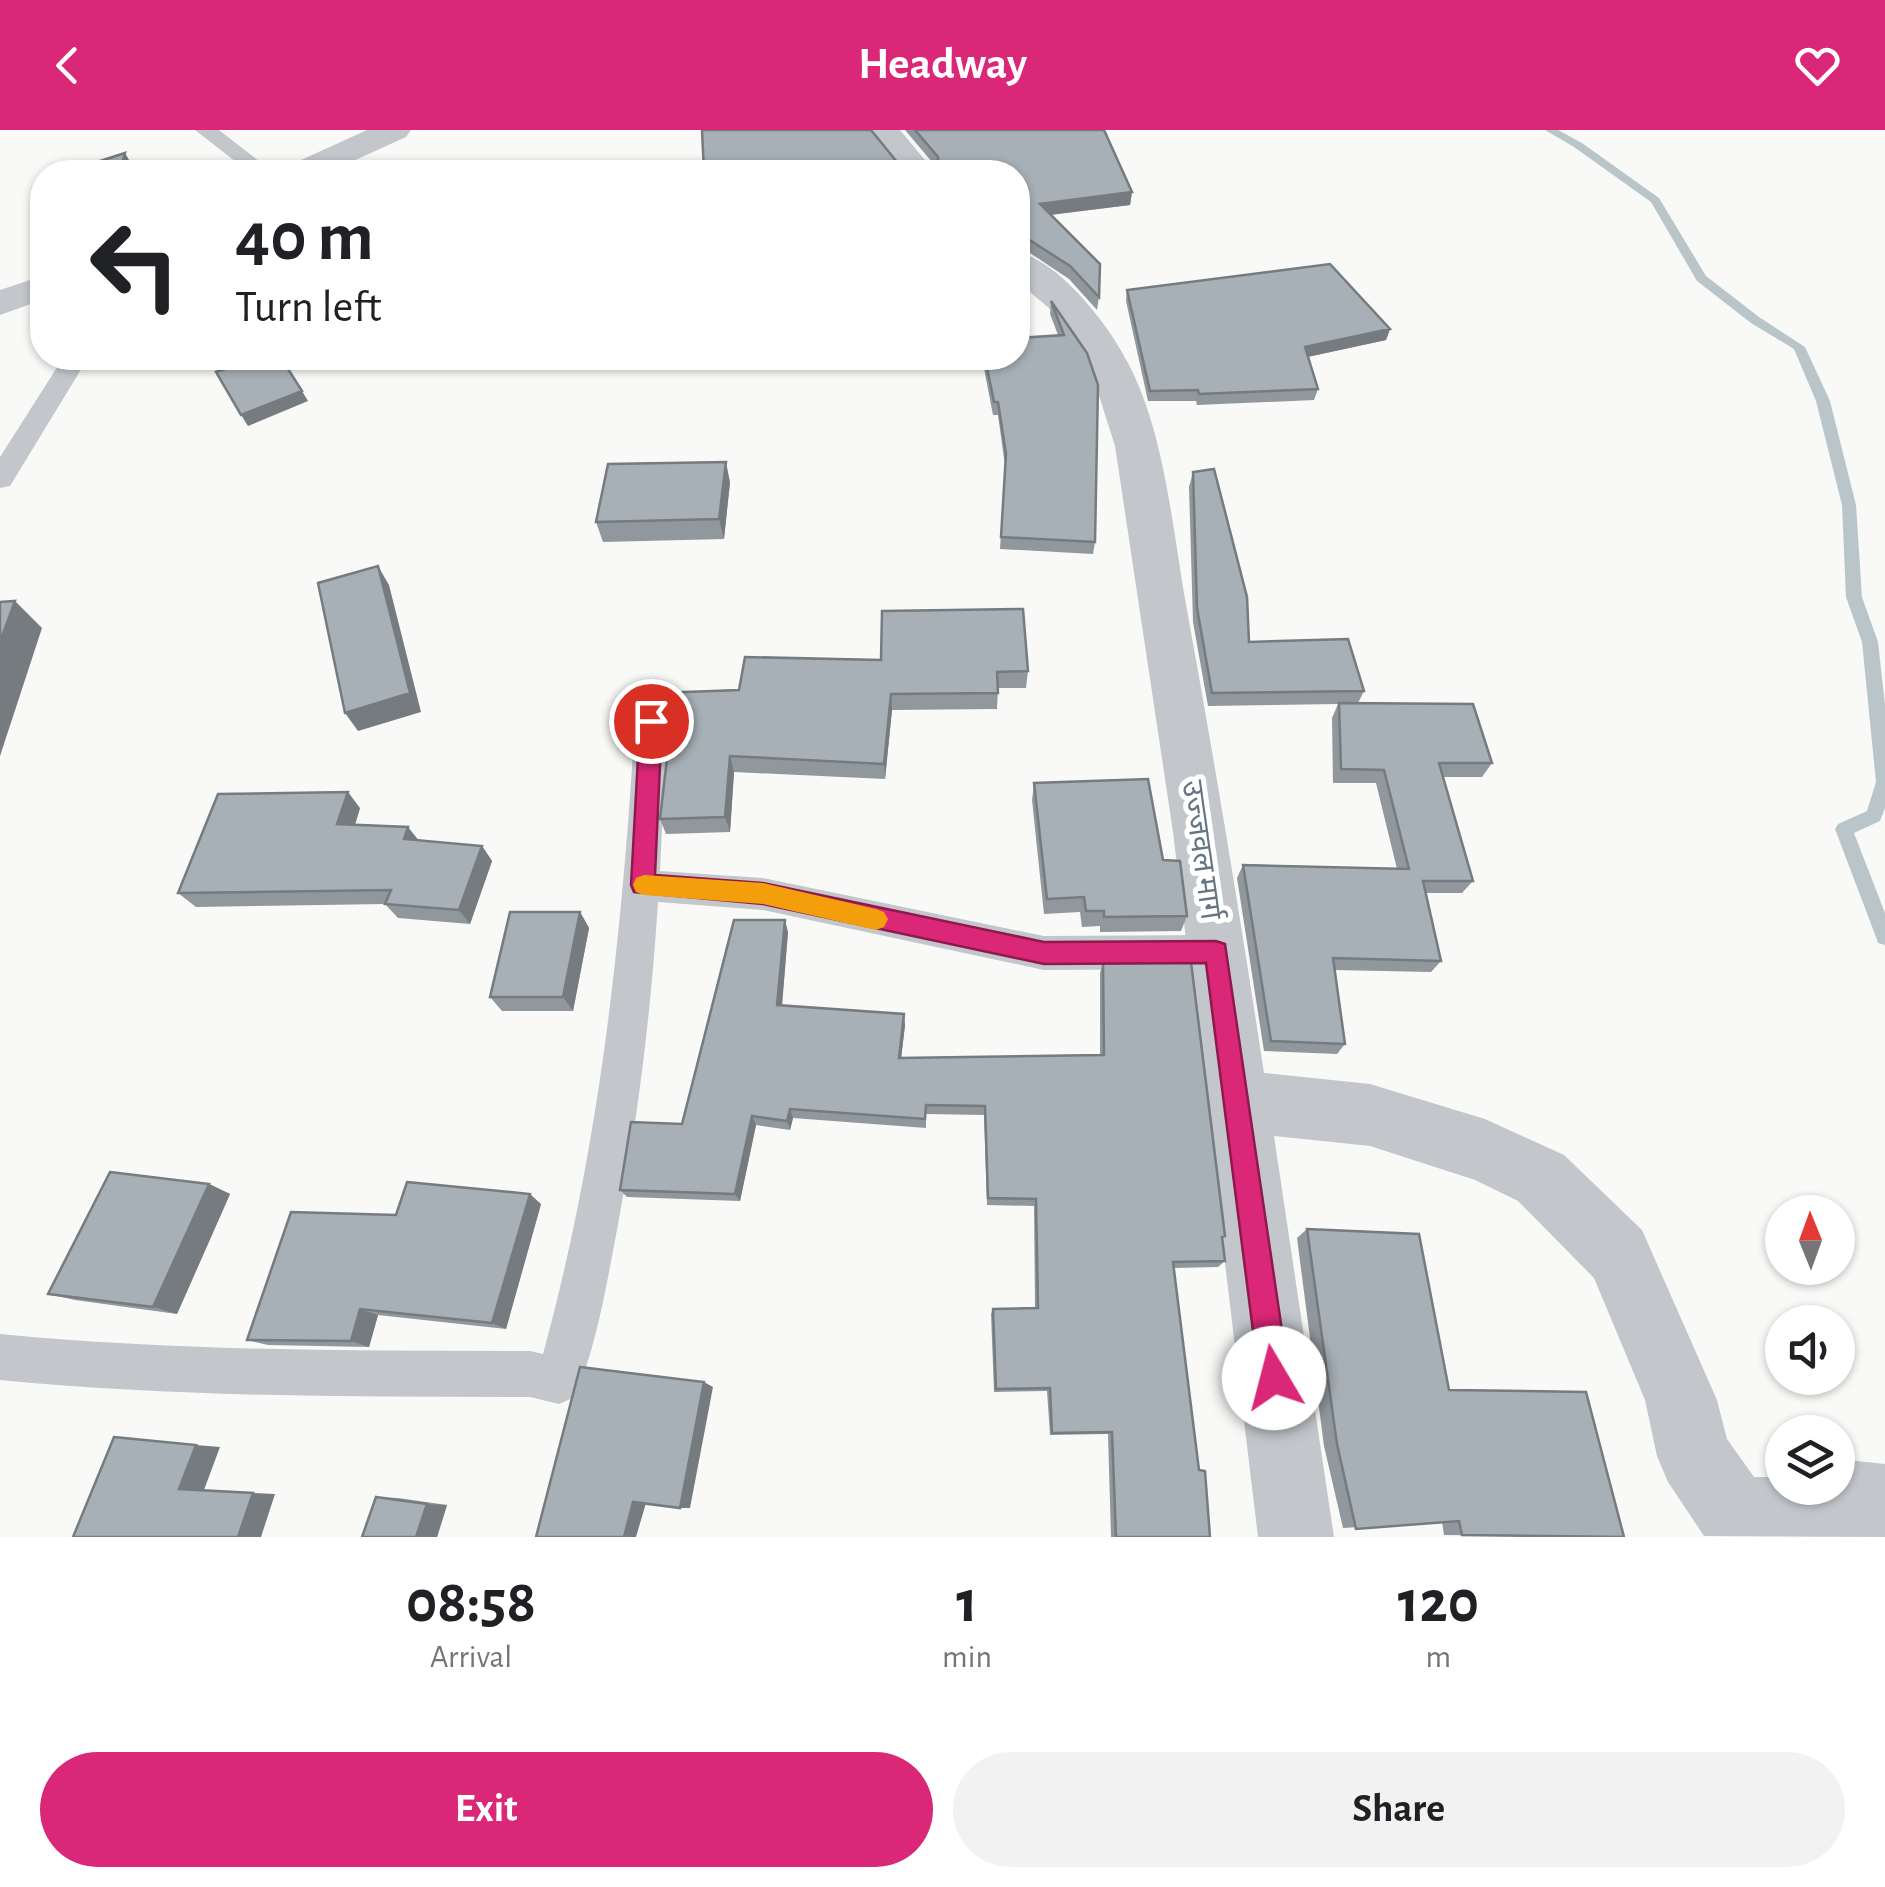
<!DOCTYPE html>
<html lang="en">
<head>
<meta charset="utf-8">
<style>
  body { margin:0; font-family:"Alegreya Sans","Noto Sans Devanagari",sans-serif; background:#f2f2f2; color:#202124; height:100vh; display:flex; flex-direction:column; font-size:38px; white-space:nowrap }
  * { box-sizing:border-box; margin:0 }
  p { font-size:32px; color:#757577 }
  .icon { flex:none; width:55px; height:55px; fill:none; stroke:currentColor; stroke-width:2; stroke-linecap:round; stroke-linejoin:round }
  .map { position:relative; height:1407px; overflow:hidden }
  .sheet { display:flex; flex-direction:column; background:#fff; flex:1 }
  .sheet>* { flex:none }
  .guide { position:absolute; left:30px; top:30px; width:1000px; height:210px; border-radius:40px; box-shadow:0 2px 8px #0004; background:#fff; color:#202124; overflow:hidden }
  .needle { width:65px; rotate:359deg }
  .controls { position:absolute; left:1765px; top:1065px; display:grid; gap:20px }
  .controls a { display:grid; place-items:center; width:90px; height:90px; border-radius:50%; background:#fff; box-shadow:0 2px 8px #0004; font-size:50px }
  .pin { position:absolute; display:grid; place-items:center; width:85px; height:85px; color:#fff; margin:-42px; border:5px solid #fff; border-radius:50%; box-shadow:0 2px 10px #0007 }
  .me { position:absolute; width:110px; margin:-55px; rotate:352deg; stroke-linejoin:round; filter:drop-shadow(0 0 8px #0008) }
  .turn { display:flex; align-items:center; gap:35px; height:210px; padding:0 40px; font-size:45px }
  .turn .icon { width:130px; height:130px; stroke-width:2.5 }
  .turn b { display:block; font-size:70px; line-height:85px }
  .eta { display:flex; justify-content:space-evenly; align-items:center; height:170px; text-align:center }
  .eta b { font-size:60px; font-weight:700; line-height:70px }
  .button { display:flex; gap:20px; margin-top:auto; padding:20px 40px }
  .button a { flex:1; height:115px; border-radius:60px; background:#db2777; color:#fff; font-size:40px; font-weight:700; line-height:115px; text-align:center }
  .button a+a { background:#f2f2f2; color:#202124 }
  header { display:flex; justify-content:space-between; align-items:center; height:130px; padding:0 40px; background:#db2777; color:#fff; font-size:45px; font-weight:700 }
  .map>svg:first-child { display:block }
</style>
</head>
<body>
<header><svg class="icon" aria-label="back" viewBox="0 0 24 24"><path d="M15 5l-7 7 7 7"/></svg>Headway<svg class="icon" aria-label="heart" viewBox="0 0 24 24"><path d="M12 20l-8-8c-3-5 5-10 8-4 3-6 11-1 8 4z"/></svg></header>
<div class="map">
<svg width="1885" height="1407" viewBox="0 0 1885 1407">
  <rect width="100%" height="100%" fill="#f9faf7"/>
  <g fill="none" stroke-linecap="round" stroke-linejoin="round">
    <path fill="#b9c5c9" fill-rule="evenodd" d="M 1545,0 L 1558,0 L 1582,13 L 1659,68 L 1706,146 L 1759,187 L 1805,217 L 1830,271 L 1856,375 L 1862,467 L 1878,512 L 1885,575 L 1885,678 L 1880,691 L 1854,703 L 1885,783 L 1885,815 L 1878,813 L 1876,807 L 1835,699 L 1838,694 L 1867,681 L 1876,652 L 1862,512 L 1846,467 L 1842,375 L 1816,271 L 1794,219 L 1751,193 L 1697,151 L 1651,72 L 1574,17 Z"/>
    <path fill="#c3c7cb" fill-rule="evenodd" d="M 195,0 L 219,0 L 273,42 L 249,42 Z
      M 63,228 L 88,228 L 10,356 L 0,358 L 0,327 Z
      M 651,578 L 663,582 L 667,591 L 660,741 L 763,748 L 1044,806 L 1216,805 L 1229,810 L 1235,822 L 1229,834 L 1216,839 L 1044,840 L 763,780 L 658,772 C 651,884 637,995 616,1105 C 606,1158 596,1217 575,1267 L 559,1274 L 530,1267 C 352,1267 177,1267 0,1250 L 0,1204 C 177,1221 352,1221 530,1221 L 543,1224 C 600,1016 622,806 635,591 L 639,582 Z"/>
    <path fill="#c3c7cb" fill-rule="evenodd" d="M 367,0 L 411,0 L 406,7 L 329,42 L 285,42 L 290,35 Z
      M 865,0 L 900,0 L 935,42 L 900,42 Z
      M 1018,122 C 1060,132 1109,195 1128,233 C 1164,301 1172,394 1185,469 C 1214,627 1240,785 1264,943 L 1370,954 L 1485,989 L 1564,1025 L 1642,1100 L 1717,1270 L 1727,1309 L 1754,1347 L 1782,1347 L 1782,1358 L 1838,1358 L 1838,1329 L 1885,1334 L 1885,1407 L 1704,1406 L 1668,1352 L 1657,1326 L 1645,1270 L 1594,1148 L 1518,1071 L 1475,1050 L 1370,1016 L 1274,1006 L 1334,1407 L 1258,1407 L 1173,702 L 1115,316 L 1089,234 L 1056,184 L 1018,152 Z
      M 42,146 L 42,170 L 0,185 L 0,160 Z"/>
  </g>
  <path fill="#90979d" d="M 905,0 L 1078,0 L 1132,62 L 1130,75 L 1051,85 L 1099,167 L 1097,180 L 1069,149 L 1027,121 L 1018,95 L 1018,42 L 897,32 L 932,32 Z
    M 1127,160 L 1390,199 L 1386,210 L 1308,227 L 1318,259 L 1314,270 L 1197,275 L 1196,271 L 1148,271 L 1126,171 Z
    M 1051,171 L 1087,223 L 1095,412 L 1093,424 L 1000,419 L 1005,336 L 998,285 L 993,285 L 982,228 L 1018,228 L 1058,205 L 1050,184 Z
    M 1193,342 L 1249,512 L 1364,561 L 1358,573 L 1492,633 L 1482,647 L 1443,647 L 1473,751 L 1462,763 L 1426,763 L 1441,831 L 1431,842 L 1334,840 L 1345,914 L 1337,924 L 1264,921 L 1237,748 L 1243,735 L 1397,739 L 1376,653 L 1333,653 L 1332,588 L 1338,574 L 1208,576 L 1193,492 L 1189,357 Z
    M 730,352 L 724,409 L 603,412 L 596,392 Z
    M 745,527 L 1028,541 L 1026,558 L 998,558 L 997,579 L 892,580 L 885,649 L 734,642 L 730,702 L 666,704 L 660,689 L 667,630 L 663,620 L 665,580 L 659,563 L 739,560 Z
    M 1034,653 L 1163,730 L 1187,786 L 1181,801 L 1100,802 L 1100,796 L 1082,797 L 1080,782 L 1044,784 L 1032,670 Z
    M 360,678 L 355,695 L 418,710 L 482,716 L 492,731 L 470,794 L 398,788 L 385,774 L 196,777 L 178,763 Z
    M 580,782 L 589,798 L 573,881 L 502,881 L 490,867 Z
    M 788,802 L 782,876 L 905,895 L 901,928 L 1100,925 L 1100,843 L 1103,832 L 1225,1106 L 1222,1110 L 1225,1131 L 1218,1137 L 1174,1138 L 1199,1340 L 1210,1407 L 1111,1407 L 1108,1304 L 1050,1305 L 1047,1261 L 994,1262 L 991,1184 L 993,1179 L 1035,1178 L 1034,1076 L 987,1075 L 984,985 L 926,984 L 926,998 L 793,988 L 790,1000 L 756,995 L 740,1071 L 627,1067 L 620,1060 L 682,994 Z
    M 209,1054 L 230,1064 L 177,1184 L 75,1170 L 48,1164 Z
    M 541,1074 L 506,1199 L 378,1185 L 369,1217 L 268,1215 L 247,1210 L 396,1085 Z
    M 1307,1099 L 1449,1260 L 1624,1407 L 1444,1405 L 1442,1392 L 1343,1398 L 1324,1316 L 1297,1108 Z
    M 376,1367 L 398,1368 L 447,1375 L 437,1407 L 362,1407 Z"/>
  <path fill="#757b7f" d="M 125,23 L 136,42 L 120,42 Z
    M 1132,62 L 1130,75 L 1039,86 L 1040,74 Z
    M 1390,199 L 1386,210 L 1302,228 L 1305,217 Z
    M 302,261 L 308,271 L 248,296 L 241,285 Z
    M 726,332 L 730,352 L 724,409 L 719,389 Z
    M 378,436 L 389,455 L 421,582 L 358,601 L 345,583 Z
    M 15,471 L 42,498 L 0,626 L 0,512 Z
    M 891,564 L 892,580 L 885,649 L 884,634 Z
    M 730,626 L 734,642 L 730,702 L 725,687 Z
    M 348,662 L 360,678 L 350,710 L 337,694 Z
    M 408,697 L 420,712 L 404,709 Z
    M 482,716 L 492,731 L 470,794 L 459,780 Z
    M 580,782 L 589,798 L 573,881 L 563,867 Z
    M 785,790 L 788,802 L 781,886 L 777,875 Z
    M 904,884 L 905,895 L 900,938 L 899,928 Z
    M 790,979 L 793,988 L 790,1000 L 787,991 Z
    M 752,986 L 756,995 L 740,1071 L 735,1064 Z
    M 209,1054 L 230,1064 L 177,1184 L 153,1177 Z
    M 530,1064 L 541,1074 L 506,1199 L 492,1193 Z
    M 360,1179 L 378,1185 L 369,1217 L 351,1211 Z
    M 704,1252 L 713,1257 L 690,1378 L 680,1378 Z
    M 196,1315 L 220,1317 L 204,1360 L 179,1359 Z
    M 253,1363 L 275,1364 L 261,1407 L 238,1407 Z
    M 633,1372 L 646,1373 L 636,1407 L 624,1407 Z
    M 427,1374 L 447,1375 L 437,1407 L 416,1407 Z"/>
  <path fill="#a7b0b6" stroke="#757b7f" stroke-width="2.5" d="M 702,0 L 871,0 L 897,32 L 938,32 L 938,27 L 915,0 L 1104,0 L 1132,62 L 1040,74 L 1100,134 L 1099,167 L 1070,136 L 1028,109 L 1018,81 L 1018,42 L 704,42 Z
    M 125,23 L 120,42 L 66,42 Z
    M 1330,134 L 1390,199 L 1305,217 L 1318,259 L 1199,264 L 1198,260 L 1150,261 L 1127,160 Z
    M 1051,171 L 1087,223 L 1098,255 L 1095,412 L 1001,407 L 1006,324 L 998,272 L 994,272 L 985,228 L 1018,228 L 1018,208 L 1064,205 Z
    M 258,228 L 281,228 L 302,261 L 241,285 L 216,242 Z
    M 726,332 L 719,389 L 596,392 L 608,334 Z
    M 1214,339 L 1247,467 L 1249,512 L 1348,509 L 1364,561 L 1212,563 L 1197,478 L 1193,342 Z
    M 378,436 L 410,563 L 345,583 L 318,453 Z
    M 15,471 L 0,512 L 0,472 Z
    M 1023,479 L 1028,541 L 997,542 L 998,563 L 891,564 L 884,634 L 730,626 L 725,687 L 660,689 L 668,620 L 663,620 L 665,575 L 659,563 L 739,560 L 745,527 L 881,530 L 882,481 Z
    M 1339,573 L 1473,574 L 1492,633 L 1439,633 L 1473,751 L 1423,751 L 1441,831 L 1333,828 L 1345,914 L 1271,911 L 1243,735 L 1409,739 L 1384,640 L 1341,639 Z
    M 1148,649 L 1163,730 L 1180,731 L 1187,786 L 1104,787 L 1104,781 L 1086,781 L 1084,767 L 1047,769 L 1034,653 Z
    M 348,662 L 337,694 L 408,697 L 404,709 L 482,716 L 459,780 L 385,774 L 391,760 L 178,763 L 218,664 Z
    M 510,782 L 580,782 L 563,867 L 490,867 Z
    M 734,790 L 785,790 L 777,875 L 904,884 L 899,928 L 1104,925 L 1103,832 L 1191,832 L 1225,1106 L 1222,1107 L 1225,1131 L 1173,1132 L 1199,1340 L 1205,1341 L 1210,1407 L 1116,1407 L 1112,1302 L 1052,1303 L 1050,1258 L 996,1259 L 993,1179 L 1038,1178 L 1036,1069 L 988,1068 L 985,976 L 926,975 L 925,989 L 790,979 L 787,991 L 752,986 L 735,1064 L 620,1060 L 631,992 L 682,994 Z
    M 110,1042 L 209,1054 L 153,1177 L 48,1164 Z
    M 407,1052 L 530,1064 L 492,1193 L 360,1179 L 351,1211 L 247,1210 L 291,1082 L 396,1085 Z
    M 1307,1099 L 1419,1104 L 1449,1260 L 1586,1262 L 1624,1407 L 1462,1405 L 1459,1391 L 1356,1399 L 1337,1314 Z
    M 580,1237 L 704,1252 L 680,1378 L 633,1372 L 624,1407 L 536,1407 Z
    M 114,1307 L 196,1315 L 179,1359 L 253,1363 L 238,1407 L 73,1407 Z
    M 376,1367 L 427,1374 L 416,1407 L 362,1407 Z"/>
  <path fill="#db2777" stroke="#8e194d" stroke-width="2.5" d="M 651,583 L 662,591 L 655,745 L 763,753 L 1044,812 L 1216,811 L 1225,814 L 1289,1248 L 1285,1259 L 1274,1263 L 1263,1259 L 1259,1248 L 1206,833 L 1044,834 L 763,774 L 634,762 L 631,755 L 640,591 Z"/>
  <path fill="#f59e0b" d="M 644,745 L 763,753 L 876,779 L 884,782 L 888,789 L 884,797 L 876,800 L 763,774 L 644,765 L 636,762 L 633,755 L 636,748 Z"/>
  <g text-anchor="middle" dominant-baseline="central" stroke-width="10" stroke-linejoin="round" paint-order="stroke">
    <g font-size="30" fill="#657582" stroke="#fff">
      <text transform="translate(1201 720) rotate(82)">उज्जवल मार्ग</text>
    </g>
  </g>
</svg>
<div class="controls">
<a><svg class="needle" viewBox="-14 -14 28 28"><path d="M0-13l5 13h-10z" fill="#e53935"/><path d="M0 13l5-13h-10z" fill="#757577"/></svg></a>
<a><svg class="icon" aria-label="sound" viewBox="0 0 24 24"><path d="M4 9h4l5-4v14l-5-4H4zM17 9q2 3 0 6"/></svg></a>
<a><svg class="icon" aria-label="layers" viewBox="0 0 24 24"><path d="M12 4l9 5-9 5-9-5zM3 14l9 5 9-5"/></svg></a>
</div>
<div class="pin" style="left:651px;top:591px;background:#d93025"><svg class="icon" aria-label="arrive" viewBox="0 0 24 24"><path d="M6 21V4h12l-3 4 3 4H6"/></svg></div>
<svg class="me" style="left:1274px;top:1248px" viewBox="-20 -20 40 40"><circle r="19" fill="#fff"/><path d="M0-13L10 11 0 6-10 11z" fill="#db2777"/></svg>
<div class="guide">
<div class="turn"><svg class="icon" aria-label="left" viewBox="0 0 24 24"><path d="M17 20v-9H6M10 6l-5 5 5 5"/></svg><div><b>40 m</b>Turn left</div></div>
</div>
</div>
<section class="sheet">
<div class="eta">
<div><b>08:58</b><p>Arrival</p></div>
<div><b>1</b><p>min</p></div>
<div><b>120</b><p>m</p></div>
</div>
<div class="button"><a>Exit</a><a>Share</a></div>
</section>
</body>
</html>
